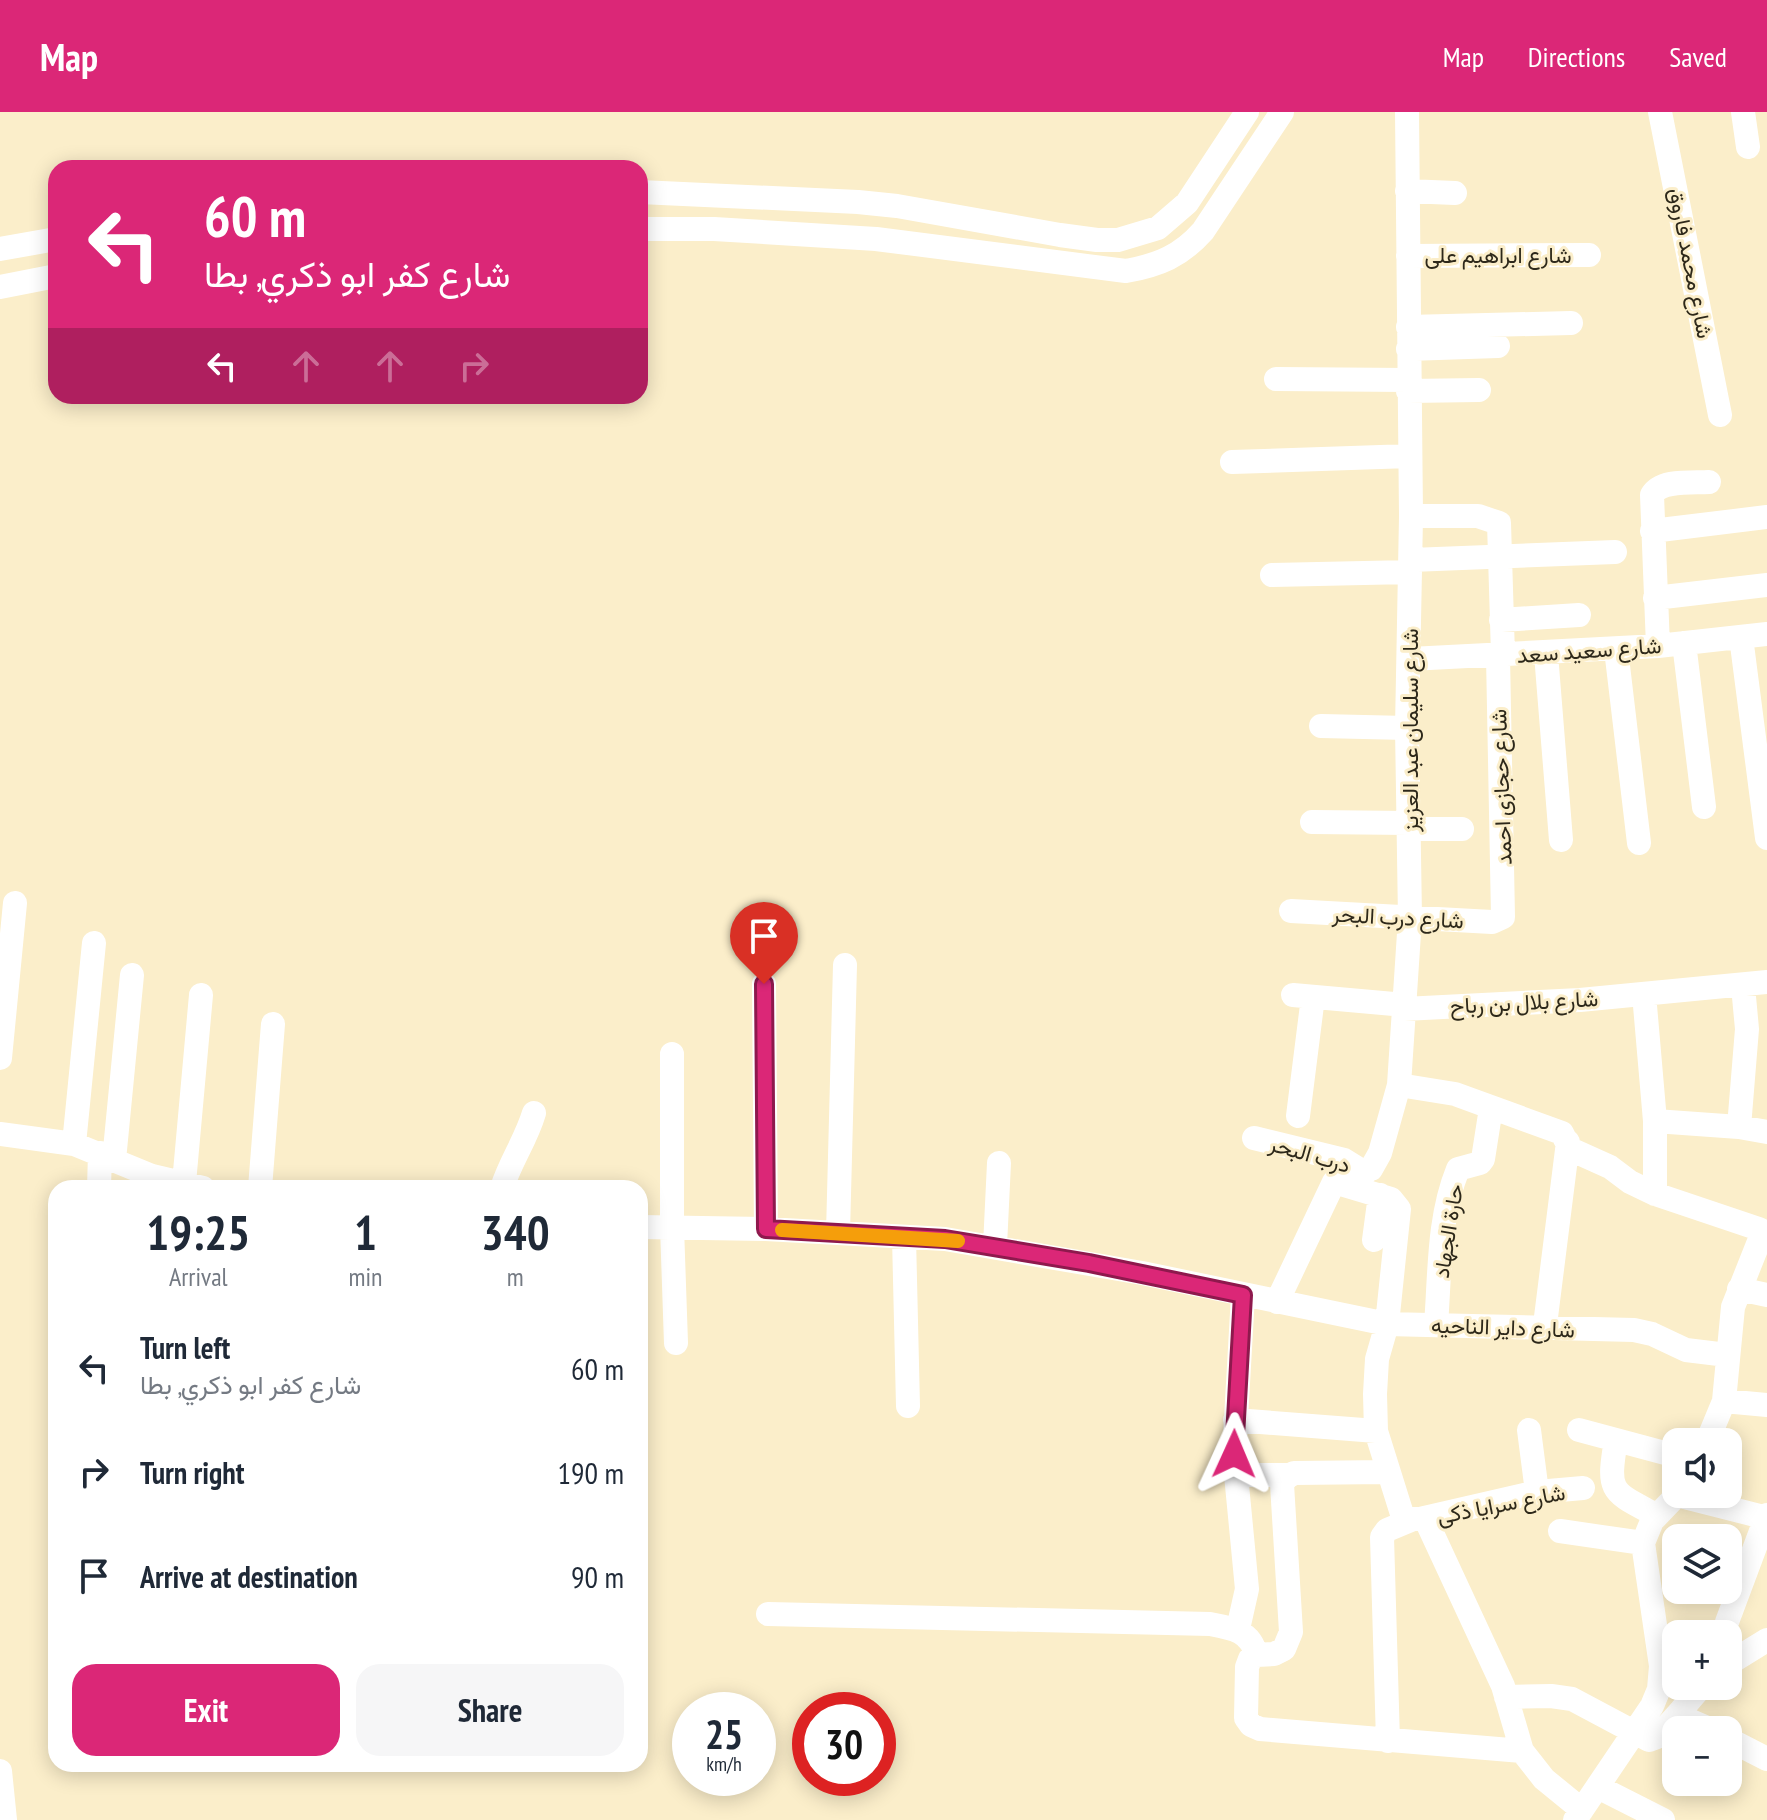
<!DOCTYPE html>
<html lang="en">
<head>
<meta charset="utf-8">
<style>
  body { margin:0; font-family:"PT Sans Narrow",Vazirmatn,sans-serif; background:#f6f6f7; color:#1f2937; height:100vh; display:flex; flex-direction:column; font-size:30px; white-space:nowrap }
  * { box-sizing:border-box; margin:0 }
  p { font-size:26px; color:#747a83 }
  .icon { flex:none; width:44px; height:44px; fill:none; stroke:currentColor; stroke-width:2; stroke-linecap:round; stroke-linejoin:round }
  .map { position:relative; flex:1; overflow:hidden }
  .details { position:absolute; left:48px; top:1068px; width:600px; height:592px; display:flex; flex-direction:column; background:#fff; border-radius:24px; box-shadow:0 4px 20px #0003 }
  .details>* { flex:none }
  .top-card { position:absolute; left:48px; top:48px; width:600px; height:244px; border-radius:24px; box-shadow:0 4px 20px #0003; background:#db2777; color:#fff; overflow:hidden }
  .buttons { position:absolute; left:1662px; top:1316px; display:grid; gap:16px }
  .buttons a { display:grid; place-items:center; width:80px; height:80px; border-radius:16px; background:#fff; box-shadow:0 4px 20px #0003; font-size:40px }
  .speed { position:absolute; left:672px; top:1580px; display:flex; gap:16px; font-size:40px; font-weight:700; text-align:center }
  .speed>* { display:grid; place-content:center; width:104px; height:104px; border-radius:50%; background:#fff; box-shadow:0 4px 20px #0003; line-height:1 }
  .speed small { font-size:20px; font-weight:400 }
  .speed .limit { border:12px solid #d22; background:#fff; color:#111 }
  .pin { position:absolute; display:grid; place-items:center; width:68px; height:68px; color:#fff; margin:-82px -34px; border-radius:50% 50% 50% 0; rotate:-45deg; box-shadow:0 0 8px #0007 }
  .pin .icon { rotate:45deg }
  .me { position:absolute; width:88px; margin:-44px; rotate:1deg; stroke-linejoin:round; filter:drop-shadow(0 0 6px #0008) }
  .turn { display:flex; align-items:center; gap:28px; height:168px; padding:0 24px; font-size:36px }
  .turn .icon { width:104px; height:104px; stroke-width:2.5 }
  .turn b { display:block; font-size:56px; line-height:68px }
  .lanes { display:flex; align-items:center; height:76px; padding:0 24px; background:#0003; justify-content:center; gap:40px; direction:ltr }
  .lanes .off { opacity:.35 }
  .eta { display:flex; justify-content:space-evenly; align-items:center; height:136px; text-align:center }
  .eta b { font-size:48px; font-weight:700; line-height:56px }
  .primary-button { display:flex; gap:16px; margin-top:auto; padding:16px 24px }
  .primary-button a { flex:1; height:92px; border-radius:24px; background:#db2777; color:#fff; font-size:32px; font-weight:700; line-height:92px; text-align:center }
  .primary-button a+a { background:#f6f6f7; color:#1f2937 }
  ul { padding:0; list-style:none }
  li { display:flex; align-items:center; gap:24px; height:104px; padding:0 24px }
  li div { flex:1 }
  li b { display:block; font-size:30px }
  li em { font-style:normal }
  header { display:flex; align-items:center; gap:48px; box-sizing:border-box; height:112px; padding:0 40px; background:#db2777; color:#fff }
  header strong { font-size:38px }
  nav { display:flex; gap:44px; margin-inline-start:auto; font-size:28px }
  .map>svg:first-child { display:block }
</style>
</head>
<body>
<header>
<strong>Map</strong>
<nav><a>Map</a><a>Directions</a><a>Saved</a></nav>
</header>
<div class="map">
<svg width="1767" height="1708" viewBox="0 0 1767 1708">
  <rect width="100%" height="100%" fill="#fbeeca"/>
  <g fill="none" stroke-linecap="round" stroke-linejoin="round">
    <path stroke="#fff" stroke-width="24" d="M 1660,0 L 1720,303
      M 1743,0 L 1748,35
      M 1407,79 L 1455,81
      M 640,80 L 858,90 L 897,94 L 1060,123 L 1097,128 L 1118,128 L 1158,116 L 1187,91 L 1247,0
      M 640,117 L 714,117 L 876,127 L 1126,159 C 1159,153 1181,144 1203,119 L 1282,0
      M 0,137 L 56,127
      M 1408,144 L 1589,143
      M 0,175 L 56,164
      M 1408,215 L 1571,211
      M 1408,237 L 1498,234
      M 1276,267 L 1408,268
      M 1408,279 L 1479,278
      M 1232,350 L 1410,344
      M 1411,404 L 1478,404 L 1499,411 L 1503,543
      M 1652,419 L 1767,405
      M 1411,448 L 1615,440
      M 1272,463 L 1410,460
      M 1655,486 L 1767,473
      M 1501,508 L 1579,503
      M 1741,525 L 1767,726
      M 1684,531 L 1704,695
      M 1658,534 L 1652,383 C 1661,367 1692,371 1709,370
      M 1616,537 L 1639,731
      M 1546,542 L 1561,728
      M 1410,547 L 1658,534 L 1767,522
      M 1321,614 L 1407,616
      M 1312,710 L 1410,711
      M 1410,717 L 1462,717
      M 1291,799 L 1492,810 L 1503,805 L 1498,544
      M 764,872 L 766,1117
      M 1644,882 L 1655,1009 L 1655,1082
      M 1293,883 L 1405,893
      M 1404,897 L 1580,888 L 1767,870
      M 672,942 L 672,1115 L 676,1231
      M 0,946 L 15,791
      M 1399,973 L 1455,982 L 1562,1021 L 1570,1037 L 1610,1055 L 1630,1070 L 1655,1082 L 1759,1117 L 1760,1127 L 1733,1195 L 1724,1289 L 1707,1330
      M 1298,1004 L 1313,885
      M 1655,1009 L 1739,1015 L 1767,1020
      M 1739,1015 L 1747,917 L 1743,874
      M 0,1022 L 74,1032 L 152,1064 L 203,1076
      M 1254,1026 L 1344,1048 L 1365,1061
      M 74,1032 L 94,831
      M 114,1048 L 132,863
      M 1334,1070 L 1391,1087 L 1399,1097 L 1387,1212 L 1377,1247 L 1375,1282 L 1376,1319 L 1402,1402 L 1406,1407 L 1420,1407 L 1537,1380 L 1583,1376
      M 184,1071 L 201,883
      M 99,1076 L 100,1041
      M 260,1076 L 273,912
      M 502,1076 C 510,1050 526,1028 534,1001
      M 640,1115 L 766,1117 L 945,1127 L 1142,1161 L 1387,1212 L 1634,1218 L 1652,1222 L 1686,1238 L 1727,1243
      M 838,1121 L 845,853
      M 904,1125 L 908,1294
      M 1374,1128 L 1380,1083
      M 995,1134 L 999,1051
      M 1739,1177 L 1767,1183
      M 1277,1190 L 1334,1070 L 1341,1065 L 1371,1057 L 1380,1041 L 1399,973 L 1404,897 L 1410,806 L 1407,616 L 1411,404 L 1407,0
      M 1436,1213 C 1440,1161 1438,1106 1458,1057 L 1480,1051 L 1483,1047 L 1491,996
      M 1545,1213 L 1568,1030
      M 1724,1289 L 1767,1293
      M 1235,1308 L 1376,1319
      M 1529,1318 L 1537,1380
      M 1579,1318 L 1676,1344
      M 1616,1328 C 1607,1381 1611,1379 1656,1403
      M 1237,1363 L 1290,1363
      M 1677,1383 L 1767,1406
      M 1425,1406 L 1503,1574 L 1522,1639 L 1544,1667 L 1582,1698
      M 1560,1419 L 1643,1431
      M 768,1502 L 1210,1512 C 1232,1516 1251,1519 1256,1543 L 1250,1547 L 1247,1555 L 1246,1606 L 1251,1613 L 1260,1617 L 1522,1639
      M 1727,1510 L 1767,1403
      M 1238,1517 L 1247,1477 L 1234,1342 L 1243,1183
      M 1256,1543 L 1274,1542 L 1284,1537 L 1291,1520 L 1282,1372 L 1287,1365 L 1294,1361 L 1387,1360
      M 1728,1552 L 1767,1528
      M 1506,1585 L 1551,1584 L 1572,1587 L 1649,1628 L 1657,1625 L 1677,1603 L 1712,1618
      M 1677,1603 L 1702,1574
      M 1728,1627 L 1767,1647
      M 1388,1629 L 1382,1425 L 1387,1418 L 1411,1408
      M 0,1659 L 5,1708
      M 1598,1675 L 1663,1708
      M 1575,1708 L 1652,1594 L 1659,1577 L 1661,1554 L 1643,1431 L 1652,1409 L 1678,1382"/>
  </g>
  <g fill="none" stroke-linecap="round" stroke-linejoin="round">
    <defs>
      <path id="route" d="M 764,872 L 766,1117 L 945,1127 L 1089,1151 L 1243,1183 L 1234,1342"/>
    </defs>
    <use href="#route" stroke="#8e194d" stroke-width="20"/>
    <use href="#route" stroke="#db2777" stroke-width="14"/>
    <path stroke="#f59e0b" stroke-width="14" d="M 782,1118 L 958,1129"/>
  </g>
  <g text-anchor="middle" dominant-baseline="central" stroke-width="6" stroke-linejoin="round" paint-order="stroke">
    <g font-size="22" fill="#2d281a" stroke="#fbeeca">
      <text x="1498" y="143">شارع ابراهيم على</text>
      <text transform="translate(1691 151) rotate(79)">شارع محمد فاروق</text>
      <text transform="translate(1589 538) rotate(-4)">شارع سعيد سعد</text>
      <text transform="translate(1410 618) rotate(-90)">شارع سليمان عبد العزيز</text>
      <text transform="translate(1501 675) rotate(-92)">شارع حجازى احمد</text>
      <text transform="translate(1398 805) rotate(3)">شارع درب البحر</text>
      <text transform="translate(1524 890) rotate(-3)">شارع بلال بن رباح</text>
      <text transform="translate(1310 1042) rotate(16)">درب البحر</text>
      <text transform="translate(1448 1119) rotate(-81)">حارة الجهاد</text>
      <text transform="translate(1503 1215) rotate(2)">شارع داير الناحيه</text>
      <text transform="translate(1501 1392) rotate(-11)">شارع سرايا ذكى</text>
    </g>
  </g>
</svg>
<div class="buttons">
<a><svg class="icon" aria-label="sound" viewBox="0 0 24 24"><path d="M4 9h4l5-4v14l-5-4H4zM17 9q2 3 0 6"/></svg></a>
<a><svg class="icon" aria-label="layers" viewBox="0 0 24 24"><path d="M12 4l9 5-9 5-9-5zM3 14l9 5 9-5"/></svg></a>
<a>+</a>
<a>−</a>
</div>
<div class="speed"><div>25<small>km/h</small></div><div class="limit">30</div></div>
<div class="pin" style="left:764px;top:872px;background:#d93025"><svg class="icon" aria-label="arrive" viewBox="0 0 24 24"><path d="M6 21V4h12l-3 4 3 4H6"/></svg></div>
<svg class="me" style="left:1234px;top:1342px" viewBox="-20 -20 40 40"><path d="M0-17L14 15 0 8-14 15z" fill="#db2777" stroke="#fff" stroke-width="4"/></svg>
<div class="top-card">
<div class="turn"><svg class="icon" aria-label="left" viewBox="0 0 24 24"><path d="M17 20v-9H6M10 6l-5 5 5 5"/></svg><div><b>60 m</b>شارع كفر ابو ذكري, بطا</div></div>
<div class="lanes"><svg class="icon" aria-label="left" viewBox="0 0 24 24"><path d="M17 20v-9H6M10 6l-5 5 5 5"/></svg><svg class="icon off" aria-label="ahead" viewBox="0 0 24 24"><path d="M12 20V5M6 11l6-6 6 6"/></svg><svg class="icon off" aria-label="ahead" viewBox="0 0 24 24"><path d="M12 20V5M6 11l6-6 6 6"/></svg><svg class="icon off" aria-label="right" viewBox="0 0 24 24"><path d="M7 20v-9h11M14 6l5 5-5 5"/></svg></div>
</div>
<section class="details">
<div class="eta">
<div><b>19:25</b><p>Arrival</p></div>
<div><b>1</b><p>min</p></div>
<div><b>340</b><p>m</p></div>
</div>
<ul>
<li><svg class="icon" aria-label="left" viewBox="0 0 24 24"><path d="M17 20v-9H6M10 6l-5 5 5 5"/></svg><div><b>Turn left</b><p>شارع كفر ابو ذكري, بطا</p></div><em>60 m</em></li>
<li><svg class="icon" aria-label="right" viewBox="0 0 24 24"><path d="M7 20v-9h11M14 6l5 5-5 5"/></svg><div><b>Turn right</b></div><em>190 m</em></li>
<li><svg class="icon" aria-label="arrive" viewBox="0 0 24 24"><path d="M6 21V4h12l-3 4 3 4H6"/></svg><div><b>Arrive at destination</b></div><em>90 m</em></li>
</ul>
<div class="primary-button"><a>Exit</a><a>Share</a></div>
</section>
</div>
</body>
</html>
